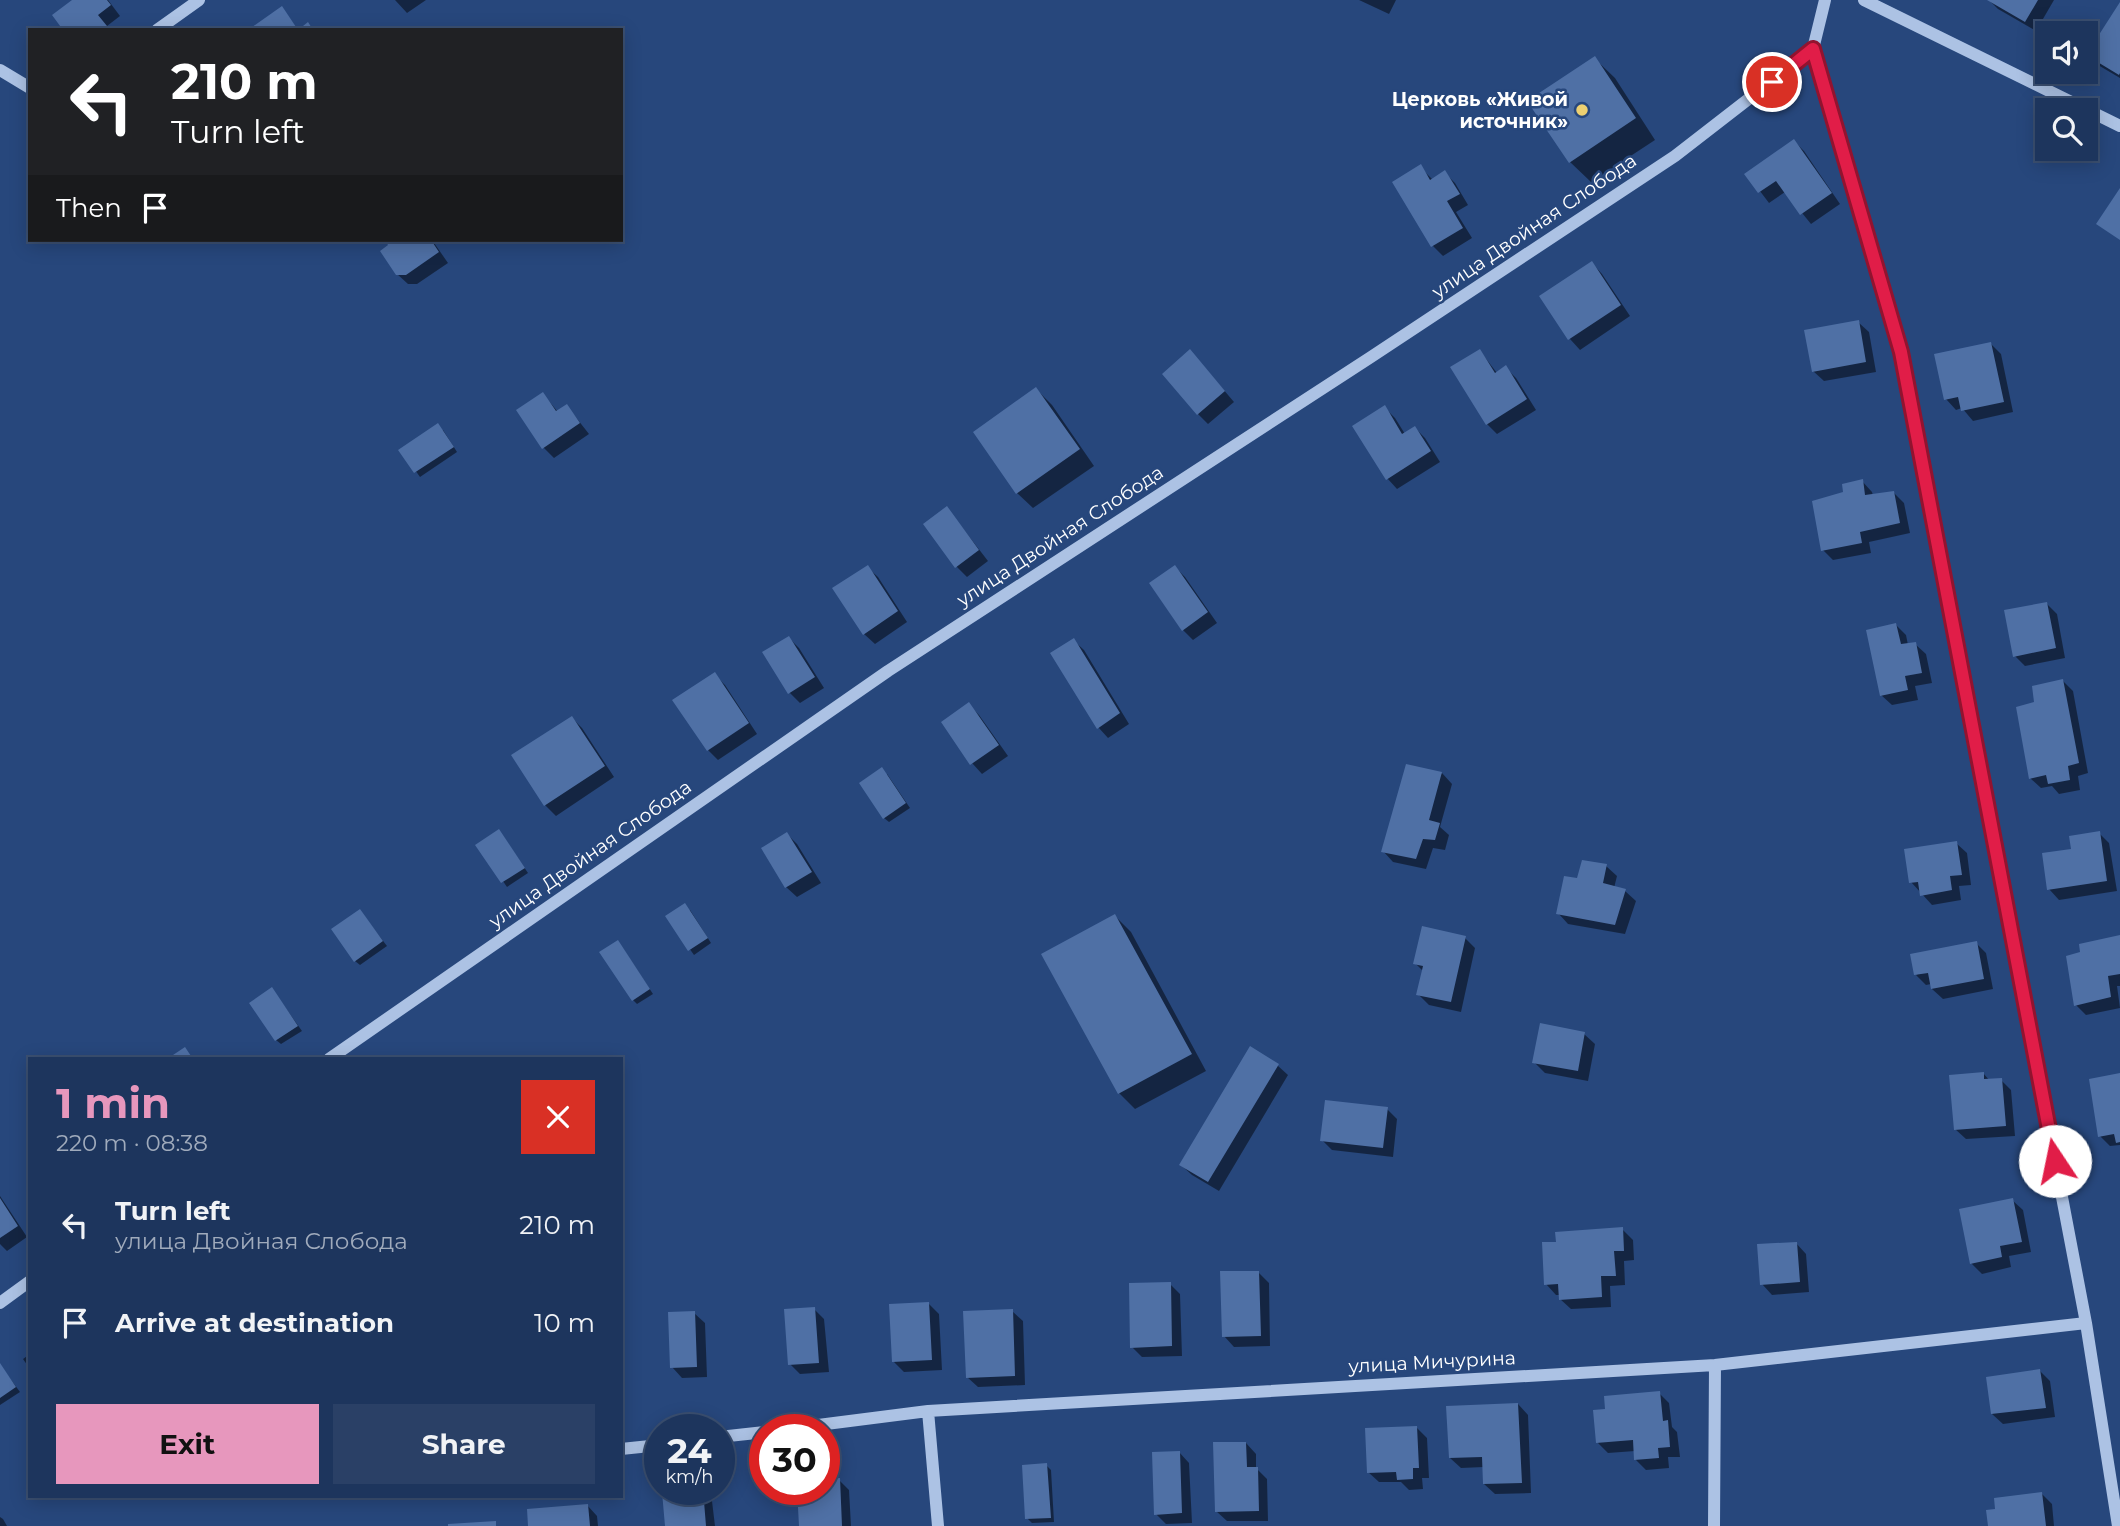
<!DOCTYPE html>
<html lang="en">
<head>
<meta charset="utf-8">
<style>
  body { margin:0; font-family:Montserrat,sans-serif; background:#2a4066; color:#f1f3f6; height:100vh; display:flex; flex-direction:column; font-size:26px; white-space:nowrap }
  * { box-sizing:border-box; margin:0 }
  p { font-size:23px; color:#a0abbc }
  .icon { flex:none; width:38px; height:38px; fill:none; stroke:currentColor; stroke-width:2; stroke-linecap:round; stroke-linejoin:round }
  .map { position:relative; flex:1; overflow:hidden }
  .side { position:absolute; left:28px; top:1057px; width:595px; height:441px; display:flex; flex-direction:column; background:#1d355d; border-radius:0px; box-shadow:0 4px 18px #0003,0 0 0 2px #3b5072 }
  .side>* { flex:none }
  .guide { position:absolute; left:28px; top:28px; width:595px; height:214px; border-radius:0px; box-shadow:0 4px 18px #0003,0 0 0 2px #3b5072; background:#202124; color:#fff; overflow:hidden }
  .controls { position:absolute; left:2035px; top:21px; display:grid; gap:14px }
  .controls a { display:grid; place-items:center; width:63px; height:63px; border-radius:0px; background:#1d355d; box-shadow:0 4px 18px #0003,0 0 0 2px #3b5072; font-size:35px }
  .speed { position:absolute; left:644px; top:1414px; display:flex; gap:14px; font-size:35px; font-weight:700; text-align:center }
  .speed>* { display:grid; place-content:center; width:91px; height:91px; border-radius:50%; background:#1d355d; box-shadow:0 4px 18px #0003,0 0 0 2px #3b5072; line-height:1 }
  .speed small { font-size:18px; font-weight:400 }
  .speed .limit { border:10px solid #d22; background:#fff; color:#111 }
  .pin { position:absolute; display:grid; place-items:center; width:60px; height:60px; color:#fff; margin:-30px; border:4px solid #fff; border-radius:50%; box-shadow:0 2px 7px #0007 }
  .me { position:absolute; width:77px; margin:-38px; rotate:349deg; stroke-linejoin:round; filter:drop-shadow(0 0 5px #0008) }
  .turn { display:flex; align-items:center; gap:24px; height:147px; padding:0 28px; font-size:32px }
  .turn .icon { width:91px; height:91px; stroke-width:2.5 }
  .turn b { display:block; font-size:49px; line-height:60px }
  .then { display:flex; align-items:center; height:66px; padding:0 28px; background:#0003; gap:14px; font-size:26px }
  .round { display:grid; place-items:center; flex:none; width:74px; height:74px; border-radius:0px; background:#2a4066 }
  .summary { display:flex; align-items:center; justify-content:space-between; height:119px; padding:0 28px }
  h1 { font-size:42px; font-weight:700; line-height:52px; color:#e797bd }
  .action { display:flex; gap:14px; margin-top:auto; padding:14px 28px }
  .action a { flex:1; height:80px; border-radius:0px; background:#e797bd; color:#111; font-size:28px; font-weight:700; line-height:80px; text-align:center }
  .action a+a { background:#2a4066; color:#f1f3f6 }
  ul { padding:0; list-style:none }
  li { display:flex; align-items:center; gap:21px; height:98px; padding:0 28px }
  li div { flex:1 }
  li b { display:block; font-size:26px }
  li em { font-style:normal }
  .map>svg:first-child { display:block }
</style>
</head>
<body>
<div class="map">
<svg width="2120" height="1526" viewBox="0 0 2120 1526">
  <rect width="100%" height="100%" fill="#27477c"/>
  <path fill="#0007" d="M 74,0 L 108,0 L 120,16 L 107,26 L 110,30 L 66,30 Z
    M 395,0 L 426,0 L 407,13 Z
    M 1359,0 L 1396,0 L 1389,14 Z
    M 1989,0 L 2054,0 L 2036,31 L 1998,9 Z
    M 2120,6 L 2120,78 L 2098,65 L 2088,55 Z
    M 1594,58 L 1615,78 L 1655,140 L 1591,182 L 1570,162 Z
    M 1794,141 L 1804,151 L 1840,204 L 1811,224 L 1785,192 L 1769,203 L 1747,174 Z
    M 1420,167 L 1433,180 L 1445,173 L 1455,183 L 1468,205 L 1456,212 L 1472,238 L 1443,256 L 1433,246 Z
    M 387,240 L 432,240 L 448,263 L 417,284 L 408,284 L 397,274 Z
    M 1592,263 L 1602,274 L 1630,316 L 1580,350 L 1570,339 L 1541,296 Z
    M 1858,322 L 1869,332 L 1876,372 L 1824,381 L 1813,371 Z
    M 1991,344 L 2001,354 L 2013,412 L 1973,421 L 1962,408 L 1956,410 L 1946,399 Z
    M 1480,351 L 1497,373 L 1505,367 L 1516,378 L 1536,410 L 1497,434 L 1487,424 Z
    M 1200,362 L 1234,402 L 1208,424 L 1198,414 Z
    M 1036,389 L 1052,405 L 1094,466 L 1033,508 L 1017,493 Z
    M 543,394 L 558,412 L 567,406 L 589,434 L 554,458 L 543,447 Z
    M 1385,408 L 1395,418 L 1405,434 L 1415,428 L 1425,438 L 1440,462 L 1397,489 L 1387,478 Z
    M 443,430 L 457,452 L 420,477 L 401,450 Z
    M 1862,481 L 1872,492 L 1873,496 L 1894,493 L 1904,503 L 1910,533 L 1869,542 L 1871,553 L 1833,560 L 1823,550 L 1845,494 Z
    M 947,508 L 988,561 L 967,577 L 957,567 Z
    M 867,567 L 878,577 L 907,622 L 875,644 L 864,634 Z
    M 1175,567 L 1185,577 L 1217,623 L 1193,640 L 1183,630 Z
    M 2047,604 L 2057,614 L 2065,658 L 2025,666 L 2015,656 Z
    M 1896,625 L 1906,635 L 1908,645 L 1915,644 L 1926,654 L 1932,683 L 1915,686 L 1918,700 L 1892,705 L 1881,695 Z
    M 789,638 L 799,648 L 824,688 L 800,703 L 789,692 Z
    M 1073,640 L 1084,650 L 1129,724 L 1108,738 L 1098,727 Z
    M 714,674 L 725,685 L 757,734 L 718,760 L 708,750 Z
    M 2063,681 L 2073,691 L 2088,773 L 2078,776 L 2080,790 L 2059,794 L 2052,786 L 2041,788 L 2030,778 L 2035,703 Z
    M 969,705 L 979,715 L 1008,756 L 982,774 L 972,763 Z
    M 572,718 L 582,728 L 614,777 L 556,816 L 545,805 L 513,756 Z
    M 1442,773 L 1452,784 L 1440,827 L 1449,835 L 1445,850 L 1433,848 L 1426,869 L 1393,862 L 1383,851 Z
    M 887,774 L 910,808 L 889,822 L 884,818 Z
    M 2099,833 L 2109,843 L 2117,891 L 2059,900 L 2049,889 L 2073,851 Z
    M 787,834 L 797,844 L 821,883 L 797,897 L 786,887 Z
    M 503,836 L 528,873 L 507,887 L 478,845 Z
    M 1956,843 L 1967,853 L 1971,885 L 1959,886 L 1961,900 L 1932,905 L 1911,882 Z
    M 1606,866 L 1617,876 L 1614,888 L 1625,891 L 1636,901 L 1625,934 L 1568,924 L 1558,913 L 1578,880 Z
    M 690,910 L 711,943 L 694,955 L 667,917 Z
    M 360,911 L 387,946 L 360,965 L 355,961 Z
    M 1115,916 L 1131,932 L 1206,1071 L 1135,1109 L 1119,1093 Z
    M 2120,937 L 2120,986 L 2117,986 L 2120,1008 L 2086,1015 L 2076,1005 Z
    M 1465,938 L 1475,948 L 1461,1012 L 1429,1005 L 1418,994 L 1424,972 L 1415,963 Z
    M 1976,943 L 1986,953 L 1993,989 L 1943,999 L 1932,989 L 1931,984 L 1926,985 L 1916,975 Z
    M 622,947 L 653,994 L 637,1004 L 633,1000 Z
    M 272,989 L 302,1031 L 281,1044 L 276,1040 Z
    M 1584,1034 L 1595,1044 L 1588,1081 L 1545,1073 L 1534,1062 Z
    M 1277,1065 L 1288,1075 L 1219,1191 L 1192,1175 L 1181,1165 Z
    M 1983,1073 L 1990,1081 L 2001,1080 L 2011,1090 L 2015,1136 L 1966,1139 L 1955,1129 Z
    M 2120,1075 L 2120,1145 L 2110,1146 L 2100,1136 Z
    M 1387,1109 L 1397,1119 L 1393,1157 L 1332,1150 L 1322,1140 Z
    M 0,1196 L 27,1237 L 7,1251 L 0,1244 Z
    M 2012,1200 L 2023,1210 L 2031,1252 L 2009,1256 L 2011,1267 L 1982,1274 L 1971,1263 Z
    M 1622,1229 L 1633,1240 L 1634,1260 L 1624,1261 L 1625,1285 L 1610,1286 L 1611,1307 L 1571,1309 L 1560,1299 L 1560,1295 L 1556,1295 L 1546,1284 Z
    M 1796,1243 L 1806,1254 L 1809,1292 L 1772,1295 L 1762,1284 Z
    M 1258,1272 L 1269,1283 L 1270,1346 L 1234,1347 L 1224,1336 Z
    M 1170,1284 L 1180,1294 L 1182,1356 L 1142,1357 L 1132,1347 Z
    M 929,1304 L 939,1314 L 942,1370 L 904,1372 L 894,1362 Z
    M 814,1309 L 824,1319 L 829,1372 L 800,1374 L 790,1364 Z
    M 1012,1311 L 1023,1321 L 1025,1385 L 978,1387 L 967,1377 Z
    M 694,1313 L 705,1323 L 707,1377 L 682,1378 L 672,1367 Z
    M 30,1354 L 30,1369 L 23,1359 Z
    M 0,1365 L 20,1392 L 0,1405 Z
    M 2040,1371 L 2050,1381 L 2055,1417 L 2003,1424 L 1992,1414 Z
    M 1659,1393 L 1669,1403 L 1672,1427 L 1677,1432 L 1680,1457 L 1668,1457 L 1669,1468 L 1646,1470 L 1636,1460 L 1635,1451 L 1608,1453 L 1598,1443 L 1607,1411 Z
    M 1518,1404 L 1528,1415 L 1531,1493 L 1495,1494 L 1484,1484 L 1484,1467 L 1461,1468 L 1450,1458 Z
    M 1417,1428 L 1427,1438 L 1429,1478 L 1422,1478 L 1423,1489 L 1409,1490 L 1401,1482 L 1379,1482 L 1368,1472 Z
    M 1246,1443 L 1256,1454 L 1256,1468 L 1267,1479 L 1268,1521 L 1227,1521 L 1216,1511 Z
    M 1179,1452 L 1189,1463 L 1192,1523 L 1166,1524 L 1156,1514 Z
    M 1046,1465 L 1051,1470 L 1054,1522 L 1032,1523 L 1027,1518 Z
    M 839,1480 L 849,1490 L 851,1526 L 801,1526 L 824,1489 Z
    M 702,1490 L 712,1501 L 715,1526 L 667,1526 Z
    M 2042,1494 L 2052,1504 L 2054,1526 L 1989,1526 Z
    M 587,1505 L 597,1516 L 598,1526 L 530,1526 Z
    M 0,1517 L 3,1519 L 7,1526 L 0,1526 Z"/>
  <path fill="#4f70a5" d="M 72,0 L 107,0 L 111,5 L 98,15 L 107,26 L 101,30 L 63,30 L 52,15 Z
    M 1987,0 L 2038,0 L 2025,22 Z
    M 2120,2 L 2120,73 L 2119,75 L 2086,55 Z
    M 282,6 L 298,30 L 308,22 L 313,30 L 248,30 Z
    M 1595,56 L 1636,118 L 1569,163 L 1527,101 Z
    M 1794,139 L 1832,193 L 1800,215 L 1776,181 L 1758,193 L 1744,174 Z
    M 1421,164 L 1430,180 L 1445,170 L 1460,194 L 1447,201 L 1463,228 L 1431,247 L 1392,182 Z
    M 2120,188 L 2120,240 L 2096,224 Z
    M 385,240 L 431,240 L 439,252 L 406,275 L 396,275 L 380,251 L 388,245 Z
    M 1592,261 L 1621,305 L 1568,340 L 1539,296 Z
    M 1859,320 L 1866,362 L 1812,372 L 1804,330 Z
    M 1991,342 L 2004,402 L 1961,411 L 1958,397 L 1944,400 L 1934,354 Z
    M 1190,349 L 1225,391 L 1197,415 L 1162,374 Z
    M 1480,349 L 1495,373 L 1506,365 L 1527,399 L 1486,425 L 1450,367 Z
    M 1036,387 L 1080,449 L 1016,494 L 973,432 Z
    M 543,392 L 556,411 L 567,404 L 580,423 L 542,449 L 516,410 Z
    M 1385,405 L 1402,434 L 1415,426 L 1431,451 L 1386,480 L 1352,426 Z
    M 438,423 L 454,447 L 414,473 L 398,450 Z
    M 1863,479 L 1865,495 L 1894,491 L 1900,523 L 1860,532 L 1862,543 L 1821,551 L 1812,501 L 1843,492 L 1842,484 Z
    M 947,506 L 979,550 L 955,568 L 923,524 Z
    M 868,565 L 898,611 L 863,635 L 832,588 Z
    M 1175,565 L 1208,612 L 1182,631 L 1149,583 Z
    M 2047,602 L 2056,648 L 2013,657 L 2004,610 Z
    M 1896,623 L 1901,644 L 1916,642 L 1922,673 L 1905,676 L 1908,690 L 1880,696 L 1866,630 Z
    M 789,636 L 815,677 L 788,694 L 762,652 Z
    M 1074,638 L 1120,713 L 1097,729 L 1050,653 Z
    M 715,672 L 749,723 L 707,751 L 672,700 Z
    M 2063,679 L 2079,763 L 2068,766 L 2070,780 L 2048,784 L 2046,775 L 2029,779 L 2016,707 L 2034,702 L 2032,686 Z
    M 969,702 L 999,745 L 970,765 L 941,722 Z
    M 572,716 L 605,766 L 544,806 L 511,755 Z
    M 1406,764 L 1442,772 L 1429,820 L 1440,823 L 1435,840 L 1423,839 L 1416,859 L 1381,852 Z
    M 882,767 L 906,803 L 883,819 L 859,783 Z
    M 499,829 L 525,868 L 501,883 L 475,845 Z
    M 2100,831 L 2107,881 L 2047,890 L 2042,853 L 2071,849 L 2069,836 Z
    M 787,832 L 812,872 L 785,888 L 761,848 Z
    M 1957,841 L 1962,875 L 1950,876 L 1952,890 L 1920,896 L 1918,882 L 1909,883 L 1904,849 Z
    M 1582,860 L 1607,864 L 1603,883 L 1626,889 L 1615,925 L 1556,914 L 1564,876 L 1577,878 Z
    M 685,903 L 708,938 L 688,951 L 665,916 Z
    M 360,909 L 383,941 L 354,962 L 331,929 Z
    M 1115,914 L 1192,1054 L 1118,1094 L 1041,954 Z
    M 1422,926 L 1466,936 L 1451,1002 L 1416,995 L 1423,966 L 1413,964 Z
    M 2120,935 L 2120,974 L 2108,976 L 2111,997 L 2074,1006 L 2066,956 L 2080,952 L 2079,944 Z
    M 618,940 L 650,989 L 632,1001 L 599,952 Z
    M 1977,941 L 1984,979 L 1931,989 L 1928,973 L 1914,975 L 1910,954 Z
    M 272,987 L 298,1026 L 275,1041 L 249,1003 Z
    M 1540,1023 L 1585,1032 L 1578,1071 L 1532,1063 Z
    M 1250,1046 L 1279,1064 L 1208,1182 L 1179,1165 Z
    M 185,1047 L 193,1059 L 167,1059 Z
    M 1984,1072 L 1984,1079 L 2002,1078 L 2006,1126 L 1954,1130 L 1949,1075 Z
    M 2120,1073 L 2120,1142 L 2116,1143 L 2114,1134 L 2098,1137 L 2089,1079 Z
    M 1325,1100 L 1388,1107 L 1383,1148 L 1320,1141 Z
    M 0,1198 L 18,1226 L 0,1238 Z
    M 2013,1198 L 2022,1242 L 2000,1246 L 2002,1257 L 1970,1264 L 1959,1209 Z
    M 1623,1227 L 1624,1251 L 1614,1251 L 1616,1276 L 1601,1276 L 1602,1297 L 1559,1300 L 1558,1284 L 1544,1285 L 1542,1242 L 1556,1242 L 1555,1232 Z
    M 1797,1242 L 1800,1282 L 1760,1285 L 1757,1244 Z
    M 1220,1271 L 1259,1271 L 1261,1336 L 1222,1337 Z
    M 1171,1282 L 1172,1346 L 1130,1348 L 1129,1283 Z
    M 929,1302 L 932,1360 L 892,1362 L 889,1304 Z
    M 815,1307 L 819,1363 L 788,1365 L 784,1309 Z
    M 1013,1309 L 1015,1376 L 966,1378 L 963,1311 Z
    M 695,1311 L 697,1367 L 670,1368 L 668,1312 Z
    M 0,1363 L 16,1387 L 0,1398 Z
    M 2040,1369 L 2046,1408 L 1991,1414 L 1986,1377 Z
    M 1660,1391 L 1663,1421 L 1668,1420 L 1670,1447 L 1658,1448 L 1659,1458 L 1634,1460 L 1633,1440 L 1596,1443 L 1593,1410 L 1605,1409 L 1604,1396 Z
    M 1518,1403 L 1522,1483 L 1483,1484 L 1482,1457 L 1449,1458 L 1446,1406 Z
    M 1417,1426 L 1419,1468 L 1413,1468 L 1413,1479 L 1397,1480 L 1396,1472 L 1367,1473 L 1365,1428 Z
    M 1213,1442 L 1246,1442 L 1247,1467 L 1258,1467 L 1259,1511 L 1215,1512 Z
    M 1180,1451 L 1182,1513 L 1154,1515 L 1152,1452 Z
    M 1047,1463 L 1051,1518 L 1025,1519 L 1022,1465 Z
    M 840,1478 L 842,1526 L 799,1526 L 797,1489 L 824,1489 L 824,1479 Z
    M 703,1489 L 706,1526 L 665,1526 L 662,1492 Z
    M 2042,1492 L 2046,1526 L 1988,1526 L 1986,1510 L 1995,1509 L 1994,1498 Z
    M 588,1504 L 590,1526 L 528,1526 L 527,1509 Z
    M 496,1521 L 496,1526 L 448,1526 L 448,1524 Z"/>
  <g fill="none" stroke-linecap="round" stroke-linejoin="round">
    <path stroke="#acc2e4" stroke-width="12" d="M 1825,0 L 1813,49 L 1901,352 L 2086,1323 L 2118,1526
      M 1864,0 L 2120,126
      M 157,30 L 199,0
      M 0,70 L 30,88
      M 329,1059 L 888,671 L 1371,357 L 1675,156 L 1813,49
      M 0,1303 L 30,1281
      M 928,1411 L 938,1526
      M 779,1430 L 928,1411 L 1715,1365 L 2086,1323
      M 719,1437 L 765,1432
      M 621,1449 L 660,1445
      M 1714,1526 L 1715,1365"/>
  </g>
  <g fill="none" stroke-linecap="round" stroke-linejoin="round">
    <defs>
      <path id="route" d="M 1772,82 L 1813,49 L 1901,352 L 2055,1161"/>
    </defs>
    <use href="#route" stroke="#92132f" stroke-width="18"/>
    <use href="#route" stroke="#e11d48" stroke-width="12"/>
  </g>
  <circle fill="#edd071" stroke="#27477c" stroke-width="2.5" cx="1582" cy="110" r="7"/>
  <g text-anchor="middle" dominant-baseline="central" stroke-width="5" stroke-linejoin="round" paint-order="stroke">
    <g font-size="19" font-weight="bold" fill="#fff" stroke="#27477c" text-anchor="end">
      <text x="1568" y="99">Церковь «Живой<tspan x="1568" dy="22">источник»</tspan></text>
    </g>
    <g font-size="19" fill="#fff" stroke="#27477c">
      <text transform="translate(1534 226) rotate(-34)">улица Двойная Слобода</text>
      <text transform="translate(1060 536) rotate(-33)">улица Двойная Слобода</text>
      <text transform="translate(590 854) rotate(-35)">улица Двойная Слобода</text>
      <text transform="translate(1432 1362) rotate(-3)">улица Мичурина</text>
    </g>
  </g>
</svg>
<div class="controls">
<a><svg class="icon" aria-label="sound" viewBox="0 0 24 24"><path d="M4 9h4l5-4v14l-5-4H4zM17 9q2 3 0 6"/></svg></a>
<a><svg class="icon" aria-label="search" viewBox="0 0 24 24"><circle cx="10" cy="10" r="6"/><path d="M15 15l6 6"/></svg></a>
</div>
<div class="speed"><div>24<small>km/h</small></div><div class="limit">30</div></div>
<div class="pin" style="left:1772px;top:82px;background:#d93025"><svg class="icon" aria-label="arrive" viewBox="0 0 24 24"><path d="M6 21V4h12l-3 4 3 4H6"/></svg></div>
<svg class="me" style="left:2055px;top:1161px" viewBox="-20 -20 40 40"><circle r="19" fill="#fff"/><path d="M0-13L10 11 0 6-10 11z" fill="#e11d48"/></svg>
<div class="guide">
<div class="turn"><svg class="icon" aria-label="left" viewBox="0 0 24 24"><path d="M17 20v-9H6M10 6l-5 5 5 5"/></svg><div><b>210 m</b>Turn left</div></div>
<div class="then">Then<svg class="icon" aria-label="arrive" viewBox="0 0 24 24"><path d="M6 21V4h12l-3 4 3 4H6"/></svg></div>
</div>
<section class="side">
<div class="summary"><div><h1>1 min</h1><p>220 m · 08:38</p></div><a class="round" style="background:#d93025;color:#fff"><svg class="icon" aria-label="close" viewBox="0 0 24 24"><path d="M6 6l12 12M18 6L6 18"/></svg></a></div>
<ul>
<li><svg class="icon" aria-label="left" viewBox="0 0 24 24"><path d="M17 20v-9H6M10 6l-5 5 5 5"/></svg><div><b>Turn left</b><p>улица Двойная Слобода</p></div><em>210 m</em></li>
<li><svg class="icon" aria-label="arrive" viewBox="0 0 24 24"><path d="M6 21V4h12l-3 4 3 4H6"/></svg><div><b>Arrive at destination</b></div><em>10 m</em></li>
</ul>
<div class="action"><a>Exit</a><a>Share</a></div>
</section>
</div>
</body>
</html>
